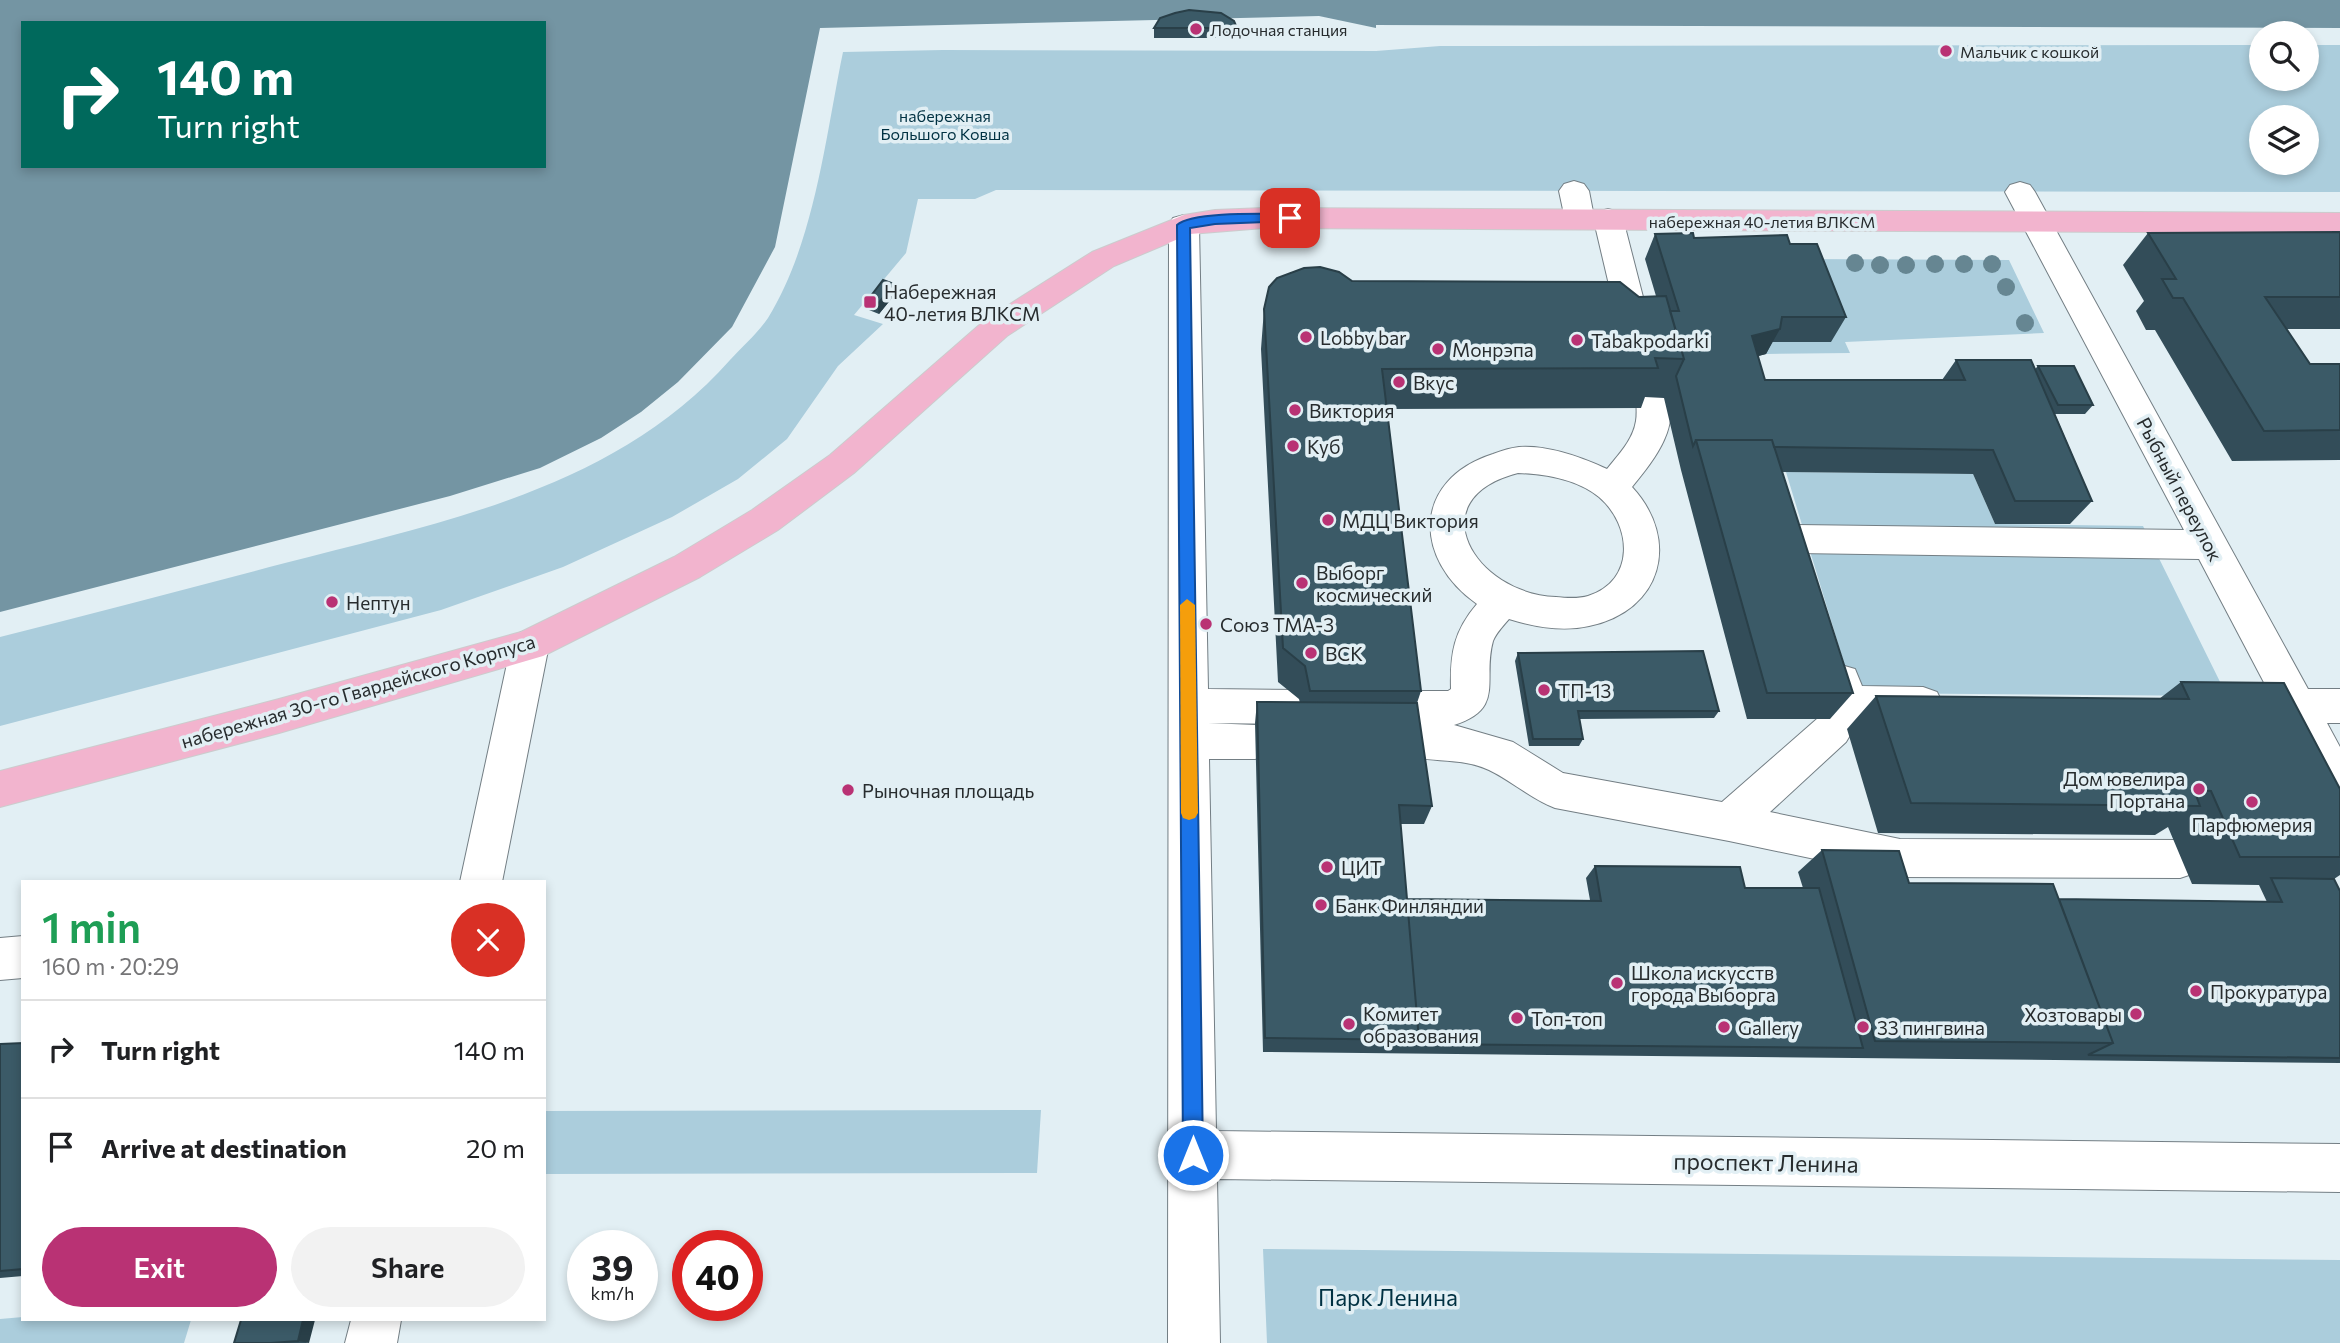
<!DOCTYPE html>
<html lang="en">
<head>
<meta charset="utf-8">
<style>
  body { margin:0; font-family:Commissioner,sans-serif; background:#f2f2f2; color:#202124; height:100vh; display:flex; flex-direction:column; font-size:26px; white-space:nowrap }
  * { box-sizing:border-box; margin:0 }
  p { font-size:23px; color:#757577 }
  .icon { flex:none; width:38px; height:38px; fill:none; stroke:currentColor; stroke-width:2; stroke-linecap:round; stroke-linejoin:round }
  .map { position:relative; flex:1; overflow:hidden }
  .details { position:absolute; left:21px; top:880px; width:525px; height:441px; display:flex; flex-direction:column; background:#fff; border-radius:0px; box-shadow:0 4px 10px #0003 }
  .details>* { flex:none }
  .guide { position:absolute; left:21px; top:21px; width:525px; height:147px; border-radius:0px; box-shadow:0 4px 10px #0003; background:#00695c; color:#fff; overflow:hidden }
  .controls { position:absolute; left:2249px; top:21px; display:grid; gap:14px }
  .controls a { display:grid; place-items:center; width:70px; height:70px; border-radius:50%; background:#fff; box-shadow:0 4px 10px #0003; font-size:35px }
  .speed { position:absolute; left:567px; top:1230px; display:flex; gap:14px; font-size:35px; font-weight:700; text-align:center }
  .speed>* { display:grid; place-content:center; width:91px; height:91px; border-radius:50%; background:#fff; box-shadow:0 4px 10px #0003; line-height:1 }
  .speed small { font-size:18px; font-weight:400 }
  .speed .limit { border:10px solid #d22; background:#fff; color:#111 }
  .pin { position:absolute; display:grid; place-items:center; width:60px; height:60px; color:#fff; margin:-30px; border-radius:14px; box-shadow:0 4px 10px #0006 }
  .me { position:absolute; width:77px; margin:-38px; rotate:0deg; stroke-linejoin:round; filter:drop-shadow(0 0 5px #0008) }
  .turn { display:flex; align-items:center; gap:24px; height:147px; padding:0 21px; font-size:32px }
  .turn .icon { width:91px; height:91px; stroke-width:2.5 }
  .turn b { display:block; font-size:49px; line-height:60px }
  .round { display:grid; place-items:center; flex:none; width:74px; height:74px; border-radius:37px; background:#f2f2f2 }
  .summary { display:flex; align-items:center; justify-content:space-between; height:119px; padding:0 21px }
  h1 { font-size:42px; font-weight:600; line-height:52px; color:#1e9e55 }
  .primary-button { display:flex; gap:14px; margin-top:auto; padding:14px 21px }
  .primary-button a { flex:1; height:80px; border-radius:42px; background:#b93274; color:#fff; font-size:28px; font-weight:600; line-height:80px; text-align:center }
  .primary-button a+a { background:#f2f2f2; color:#202124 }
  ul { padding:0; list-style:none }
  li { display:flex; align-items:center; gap:21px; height:98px; padding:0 21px; border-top:2px solid #e0e0e0 }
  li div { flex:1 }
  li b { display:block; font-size:26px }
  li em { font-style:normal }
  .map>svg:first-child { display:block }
</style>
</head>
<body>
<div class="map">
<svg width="2340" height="1343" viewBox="0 0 2340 1343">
  <rect width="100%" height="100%" fill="#e2eff4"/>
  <path fill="#abcddc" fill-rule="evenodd" d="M 2261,45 L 2261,79 L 2306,79 L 2307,45 L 2340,45 L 2340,192 L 996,190 L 975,199 L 918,199 L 906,253 L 854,315 L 883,324 L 838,366 L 787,439 L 738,479 L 672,517 L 563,567 L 441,610 L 0,726 L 0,637 C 95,613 190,588 285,563 C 443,522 617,488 730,360 C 742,347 758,333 768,318 C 815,241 825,139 843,52 L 943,50 L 1376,51 L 1440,46 ZM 2261,117 L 2306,117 L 2306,163 L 2261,163 Z
    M 1799,259 L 2009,260 L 2044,333 L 1845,342 L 1850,353 L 1766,354 L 1769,342 L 1831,342 Z
    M 1786,472 L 1973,474 L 1995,524 L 2143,526 L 2227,696 L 1853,693 Z
    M 1041,1110 L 1037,1173 L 544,1174 L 544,1111 Z
    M 1263,1249 L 2340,1260 L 2340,1343 L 1267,1343 Z
    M 23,1317 L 23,1320 L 191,1320 L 184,1343 L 0,1343 L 0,1319 Z"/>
  <path fill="#7495a3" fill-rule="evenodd" d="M 0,0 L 2340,0 L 2340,28 L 1376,25 L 1376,28 L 1319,16 L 820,28 L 775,247 L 732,327 L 678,382 L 641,412 L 601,438 L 540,468 L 450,496 L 0,612 ZM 23,23 L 544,23 L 544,166 L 23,166 Z"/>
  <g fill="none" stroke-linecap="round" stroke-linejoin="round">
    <defs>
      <path id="minor" d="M 1574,181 L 1584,184 L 1589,191 L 1594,217 L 1597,212 L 1608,209 L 1619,212 L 1623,219 L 1653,336 L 1648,344 L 1637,347 L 1626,344 L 1621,336 L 1594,221 L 1591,226 L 1580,229 L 1569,226 L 1565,219 L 1559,191 L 1564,184 Z
        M 2020,182 L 2030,185 L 2035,192 L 2308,689 L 2340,689 L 2340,723 L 2327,723 L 2340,747 L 2340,804 L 2326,799 L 2286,723 L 2263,718 L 2257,706 L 2263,694 L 2269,692 L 2199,559 L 1797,553 L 1784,549 L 1779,539 L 1784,529 L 1797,525 L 2184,530 L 2005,192 L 2010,185 Z
        M 1184,215 L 1195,218 L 1199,225 L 1208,689 L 1301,690 L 1315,695 L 1321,707 L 1315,719 L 1301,724 L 1208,723 L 1255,725 L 1269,730 L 1275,742 L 1269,754 L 1255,759 L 1209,759 L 1216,1131 L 2340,1144 L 2340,1192 L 1217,1179 L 1220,1343 L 1168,1343 L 1169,225 L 1173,218 Z
        M 1652,385 L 1664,388 C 1684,424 1654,460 1632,487 C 1681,540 1662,611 1589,626 C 1562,632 1535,627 1509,619 C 1504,625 1496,633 1493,641 C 1482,680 1506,709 1454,725 L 1513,742 L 1563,773 L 1722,802 L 1818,718 L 1828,701 L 1822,681 L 1827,669 L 1841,665 L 1855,669 L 1862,686 L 1923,687 L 1937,692 L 1943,704 L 1937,716 L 1923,721 L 1859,720 L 1846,742 L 1770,812 L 1900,839 L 2180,840 L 2195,845 L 2201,859 L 2195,873 L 2180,878 L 1900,877 L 1729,841 L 1555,808 C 1531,799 1512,781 1489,770 C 1459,756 1427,764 1398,753 L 1392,741 L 1398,729 L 1408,725 L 1394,720 L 1388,708 L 1394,696 L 1408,691 L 1448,691 L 1451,689 C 1450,653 1454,631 1477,604 C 1413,559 1412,480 1493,454 C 1501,451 1510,448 1519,447 C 1548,445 1581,457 1607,469 C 1619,454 1633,440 1636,421 C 1638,409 1634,400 1640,388 ZM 1518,473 C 1545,474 1577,479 1599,497 C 1632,525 1636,581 1588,596 C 1578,599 1566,598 1556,597 C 1475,594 1417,499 1518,473 Z
        M 530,629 L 543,634 L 549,645 L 502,882 L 460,882 L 511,645 L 517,634 Z
        M 23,936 L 23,978 L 0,980 L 0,938 Z
        M 351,1320 L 401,1320 L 397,1343 L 345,1343 Z"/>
      <path id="major" d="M 1264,208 L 2340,213 L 2340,233 L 1264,228 L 1190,234 L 1114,266 L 1007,336 L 854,473 L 778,530 L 700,577 L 543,656 L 279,733 L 0,807 L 0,771 L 279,699 L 521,632 L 674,557 L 752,510 L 830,455 L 985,320 L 1092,252 L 1184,215 L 1215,210 Z"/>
    </defs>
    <use href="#minor" stroke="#737e84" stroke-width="2"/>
    <use href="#major" stroke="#cbcccd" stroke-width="2"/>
    <use href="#minor" fill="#fff" fill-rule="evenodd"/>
    <use href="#major" fill="#f2b4ce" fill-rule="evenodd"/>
  </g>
  <g fill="#668692">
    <circle cx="1855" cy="263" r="9"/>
    <circle cx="1935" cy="264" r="9"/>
    <circle cx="1964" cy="264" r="9"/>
    <circle cx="1992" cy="264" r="9"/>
    <circle cx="1880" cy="265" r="9"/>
    <circle cx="1906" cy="265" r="9"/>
    <circle cx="2006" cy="287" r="9"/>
    <circle cx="2025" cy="323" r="9"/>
  </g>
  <path fill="#334d59" d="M 1154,28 L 1237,28 L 1237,38 L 1154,38 Z
    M 2340,232 L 2340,329 L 2286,329 L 2310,364 L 2340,364 L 2340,460 L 2232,461 L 2155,330 L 2146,330 L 2136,311 L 2144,301 L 2123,265 L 2148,233 Z
    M 1655,234 L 1694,238 L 1790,244 L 1846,317 L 1831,342 L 1772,342 L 1766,354 L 1758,356 L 1765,380 L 1942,380 L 1956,360 L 2035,369 L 2038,366 L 2093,405 L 2085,414 L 2055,414 L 2092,501 L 2070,524 L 1995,524 L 1973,474 L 1782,472 L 1853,693 L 1830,719 L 1747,719 L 1681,470 L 1664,398 L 1645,397 L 1641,408 L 1387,409 L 1421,691 L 1417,703 L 1432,806 L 1424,824 L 1400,824 L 1407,899 L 1590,900 L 1586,878 L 1595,866 L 1745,888 L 1803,888 L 1798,872 L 1822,850 L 1909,883 L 2059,899 L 2267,902 L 2259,885 L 2192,884 L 2168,827 L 2155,835 L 1878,833 L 1847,729 L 1876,696 L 2159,699 L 2181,682 L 2340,789 L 2340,875 L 2334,879 L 2340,891 L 2340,1063 L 1263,1052 L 1255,723 L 1257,702 L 1300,703 L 1299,699 L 1278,682 L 1261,349 L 1264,309 L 1352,281 L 1639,297 L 1656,296 L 1645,259 Z
    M 896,293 L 879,314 L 869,310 L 867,301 Z
    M 1518,653 L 1719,711 L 1714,718 L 1579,719 L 1583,739 L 1579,746 L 1529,746 L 1515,661 Z
    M 23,1043 L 23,1276 L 0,1278 L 0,1044 Z
    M 241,1320 L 309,1343 L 234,1343 Z"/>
  <path fill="#293f48" d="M 894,284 L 896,293 L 879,314 L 877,305 Z
    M 1780,329 L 1766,354 L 1740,361 L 1752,336 Z
    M 303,1320 L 315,1320 L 309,1343 L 298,1341 Z"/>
  <path fill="#3b5a67" stroke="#293f48" stroke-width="2" d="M 1189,10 L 1221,13 L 1234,21 L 1237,28 L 1154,28 L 1160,18 L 1175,13 Z
    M 2340,232 L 2340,297 L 2265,297 L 2310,364 L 2340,364 L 2340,430 L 2264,431 L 2183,298 L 2173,298 L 2162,279 L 2176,279 L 2148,233 Z
    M 1693,233 L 1694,238 L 1787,235 L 1790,244 L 1817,244 L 1846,317 L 1782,317 L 1780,329 L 1752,336 L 1765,380 L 1965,380 L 1956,360 L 2031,360 L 2092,501 L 2015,501 L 1993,450 L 1774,447 L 1772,440 L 1696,440 L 1693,446 L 1676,376 L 1684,359 L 1670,311 L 1679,311 L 1655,234 Z
    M 1320,267 L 1339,272 L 1352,281 L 1620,282 L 1639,297 L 1666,296 L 1684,359 L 1655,358 L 1658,368 L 1382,369 L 1421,691 L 1310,691 L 1305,666 L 1283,648 L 1264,309 L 1269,287 L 1277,278 L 1304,268 Z
    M 883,280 L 894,284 L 877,305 L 867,301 Z
    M 2038,366 L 2074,366 L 2093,405 L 2058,405 Z
    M 1696,440 L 1772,440 L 1853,693 L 1767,693 Z
    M 1703,651 L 1719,711 L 1578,711 L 1583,739 L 1533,739 L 1518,653 Z
    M 2181,682 L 2284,683 L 2340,789 L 2340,857 L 2240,857 L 2211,791 L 2194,790 L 2200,806 L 1911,803 L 1876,696 L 2189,699 Z
    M 1257,702 L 1417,703 L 1432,806 L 1399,805 L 1419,1040 L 1265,1038 Z
    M 1822,850 L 1899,851 L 1909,883 L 2053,884 L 2113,1043 L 1875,1041 Z
    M 1595,866 L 1740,867 L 1745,888 L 1819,888 L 1863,1048 L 1417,1044 L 1419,1040 L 1407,899 L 1601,901 Z
    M 2271,878 L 2334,879 L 2340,891 L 2340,1058 L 2088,1055 L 2113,1043 L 2059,899 L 2282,902 Z
    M 23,1043 L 23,1269 L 0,1271 L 0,1044 Z
    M 241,1320 L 303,1320 L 298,1341 L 271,1343 L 234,1343 Z"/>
  <path fill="#1a73e8" stroke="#114b97" stroke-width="2" d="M 1290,214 L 1297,218 L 1295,221 L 1215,224 L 1190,228 L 1203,1155 L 1200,1162 L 1193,1165 L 1186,1162 L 1183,1155 L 1177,225 C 1192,211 1267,214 1290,214 Z"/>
  <path fill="#f59e0b" d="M 1187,599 L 1195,605 L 1198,813 L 1195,818 L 1189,820 L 1183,818 L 1181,813 L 1180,605 Z"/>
  <g fill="#b93274" stroke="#e2eff4" stroke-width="2.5">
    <circle cx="1196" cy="29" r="7"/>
    <circle cx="1946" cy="51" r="7"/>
    <rect x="863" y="295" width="14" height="14" rx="3.5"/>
    <circle cx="1306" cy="337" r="7"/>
    <circle cx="1577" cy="340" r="7"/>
    <circle cx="1438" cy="349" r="7"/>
    <circle cx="1399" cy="382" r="7"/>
    <circle cx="1295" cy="410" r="7"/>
    <circle cx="1293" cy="446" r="7"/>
    <circle cx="1328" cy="520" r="7"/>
    <circle cx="1302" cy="583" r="7"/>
    <circle cx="332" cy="602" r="7"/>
    <circle cx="1206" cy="624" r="7"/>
    <circle cx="1311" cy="653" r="7"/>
    <circle cx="1544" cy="690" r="7"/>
    <circle cx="2199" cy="789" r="7"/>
    <circle cx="848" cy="790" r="7"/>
    <circle cx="2252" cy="802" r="7"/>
    <circle cx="1327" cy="867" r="7"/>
    <circle cx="1321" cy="905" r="7"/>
    <circle cx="1617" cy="983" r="7"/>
    <circle cx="2196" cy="991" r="7"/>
    <circle cx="2136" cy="1014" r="7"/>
    <circle cx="1517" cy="1018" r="7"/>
    <circle cx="1349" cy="1024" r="7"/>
    <circle cx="1724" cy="1027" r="7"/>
    <circle cx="1863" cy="1027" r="7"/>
  </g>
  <g text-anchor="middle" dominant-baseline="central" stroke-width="7" stroke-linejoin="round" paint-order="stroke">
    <g font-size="16" fill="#272c2e" stroke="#e2eff4" text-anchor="start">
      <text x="1210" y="29">Лодочная станция</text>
      <text x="1960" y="51">Мальчик с кошкой</text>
    </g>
    <g font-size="16" fill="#003142" stroke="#e2eff4">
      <text x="945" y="115">набережная<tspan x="945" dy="18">Большого Ковша</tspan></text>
    </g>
    <g font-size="16" fill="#272c2e" stroke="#e2eff4">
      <text x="1762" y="221">набережная 40-летия ВЛКСМ</text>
    </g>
    <g font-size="19" fill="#272c2e" stroke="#e2eff4" text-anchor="start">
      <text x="884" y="291">Набережная<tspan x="884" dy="22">40-летия ВЛКСМ</tspan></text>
      <text x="1320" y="337">Lobby bar</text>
      <text x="1591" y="340">Tabakpodarki</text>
      <text x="1452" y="349">Монрэпа</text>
      <text x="1413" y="382">Вкус</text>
      <text x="1309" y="410">Виктория</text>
      <text x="1307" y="446">Куб</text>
      <text x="1342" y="520">МДЦ Виктория</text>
      <text x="1316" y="572">Выборг<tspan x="1316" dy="22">космический</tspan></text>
      <text x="346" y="602">Нептун</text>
      <text x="1220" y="624">Союз ТМА-3</text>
      <text x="1325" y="653">ВСК</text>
      <text x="1558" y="690">ТП-13</text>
      <text x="2185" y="778" text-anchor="end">Дом ювелира<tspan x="2185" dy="22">Портана</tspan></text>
      <text x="862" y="790">Рыночная площадь</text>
      <text x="2252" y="824" text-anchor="middle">Парфюмерия</text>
      <text x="1341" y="867">ЦИТ</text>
      <text x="1335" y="905">Банк Финляндии</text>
      <text x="1631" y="972">Школа искусств<tspan x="1631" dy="22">города Выборга</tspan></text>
      <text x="2210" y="991">Прокуратура</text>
      <text x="1363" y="1013">Комитет<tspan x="1363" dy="22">образования</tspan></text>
      <text x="2122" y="1014" text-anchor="end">Хозтовары</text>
      <text x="1531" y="1018">Топ-топ</text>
      <text x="1738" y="1027">Gallery</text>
      <text x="1877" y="1027">33 пингвина</text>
    </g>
    <g font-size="19" fill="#272c2e" stroke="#e2eff4">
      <text transform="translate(2180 489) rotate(62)">Рыбный переулок</text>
      <text transform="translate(358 691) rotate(-16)">набережная 30-го Гвардейского Корпуса</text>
    </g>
    <g font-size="23" fill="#272c2e" stroke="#e2eff4">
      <text transform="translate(1766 1162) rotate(1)">проспект Ленина</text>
    </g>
    <g font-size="23" fill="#003142" stroke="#e2eff4">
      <text x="1388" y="1297">Парк Ленина</text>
    </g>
  </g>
</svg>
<div class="controls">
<a><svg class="icon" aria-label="search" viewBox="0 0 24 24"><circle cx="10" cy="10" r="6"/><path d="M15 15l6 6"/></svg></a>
<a><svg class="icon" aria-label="layers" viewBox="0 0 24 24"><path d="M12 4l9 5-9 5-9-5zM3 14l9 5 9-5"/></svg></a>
</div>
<div class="speed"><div>39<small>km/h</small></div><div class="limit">40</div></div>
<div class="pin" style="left:1290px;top:218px;background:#d93025"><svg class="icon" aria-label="arrive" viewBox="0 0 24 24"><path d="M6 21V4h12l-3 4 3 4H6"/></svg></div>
<svg class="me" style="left:1193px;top:1155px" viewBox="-20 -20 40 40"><circle r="17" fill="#1a73e8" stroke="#fff" stroke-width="3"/><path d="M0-11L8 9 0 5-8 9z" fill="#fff"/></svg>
<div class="guide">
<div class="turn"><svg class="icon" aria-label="right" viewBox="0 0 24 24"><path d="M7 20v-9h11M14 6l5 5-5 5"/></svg><div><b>140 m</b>Turn right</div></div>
</div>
<section class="details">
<div class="summary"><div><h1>1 min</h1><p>160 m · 20:29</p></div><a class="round" style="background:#d93025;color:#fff"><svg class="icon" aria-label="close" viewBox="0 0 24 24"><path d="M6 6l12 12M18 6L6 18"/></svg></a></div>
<ul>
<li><svg class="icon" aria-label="right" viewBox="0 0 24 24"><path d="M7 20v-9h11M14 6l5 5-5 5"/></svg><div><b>Turn right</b></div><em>140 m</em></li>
<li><svg class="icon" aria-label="arrive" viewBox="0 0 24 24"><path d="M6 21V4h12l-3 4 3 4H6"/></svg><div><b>Arrive at destination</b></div><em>20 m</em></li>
</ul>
<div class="primary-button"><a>Exit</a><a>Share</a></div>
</section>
</div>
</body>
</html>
